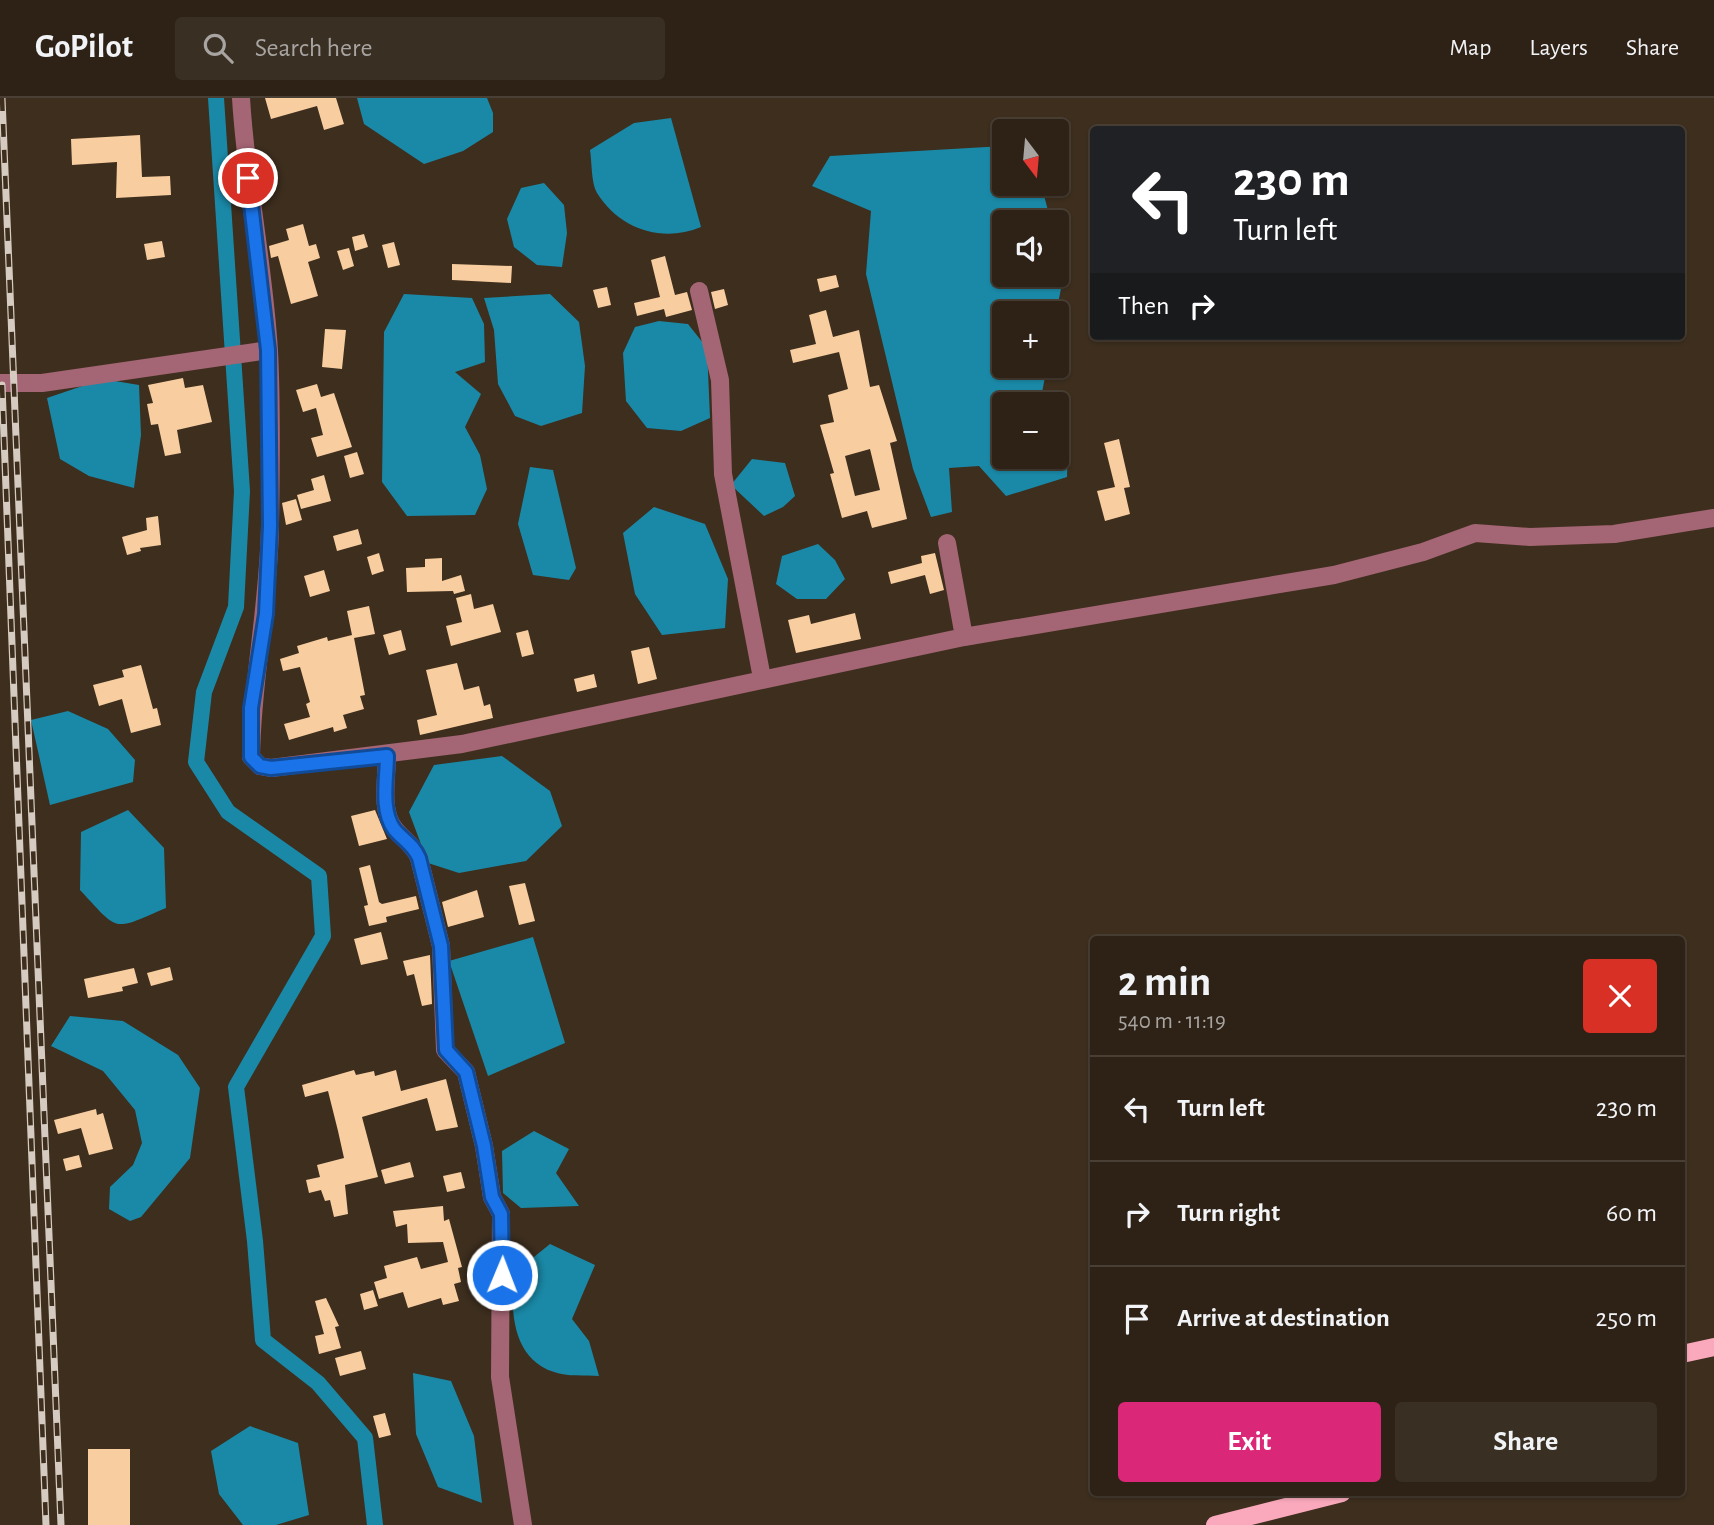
<!DOCTYPE html>
<html lang="en">
<head>
<meta charset="utf-8">
<style>
  body { margin:0; font-family:"Alegreya Sans",sans-serif; background:#3a2f23; color:#f1f3f6; height:100vh; display:flex; flex-direction:column; font-size:26px; white-space:nowrap }
  * { box-sizing:border-box; margin:0 }
  p { font-size:23px; color:#a7a4a1 }
  .icon { flex:none; width:38px; height:38px; fill:none; stroke:currentColor; stroke-width:2; stroke-linecap:round; stroke-linejoin:round }
  .map { position:relative; flex:1; overflow:hidden }
  .panel { position:absolute; left:1090px; top:838px; width:595px; height:560px; display:flex; flex-direction:column; background:#2e2216; border-radius:7px; box-shadow:0 2px 5px #0004,0 0 0 2px #493f35 }
  .panel>* { flex:none }
  .hud { position:absolute; left:1090px; top:28px; width:595px; height:214px; border-radius:7px; box-shadow:0 2px 5px #0004,0 0 0 2px #493f35; background:#202124; color:#fff; overflow:hidden }
  .needle { width:46px; rotate:164deg }
  .tools { position:absolute; left:992px; top:21px; display:grid; gap:14px }
  .tools a { display:grid; place-items:center; width:77px; height:77px; border-radius:7px; background:#2e2216; box-shadow:0 2px 5px #0004,0 0 0 2px #493f35; font-size:35px }
  .pin { position:absolute; display:grid; place-items:center; width:60px; height:60px; color:#fff; margin:-30px; border:4px solid #fff; border-radius:50%; box-shadow:0 2px 7px #0007 }
  .me { position:absolute; width:77px; margin:-38px; rotate:1deg; stroke-linejoin:round; filter:drop-shadow(0 0 5px #0008) }
  .turn { display:flex; align-items:center; gap:24px; height:147px; padding:0 28px; font-size:32px }
  .turn .icon { width:91px; height:91px; stroke-width:2.5 }
  .turn b { display:block; font-size:49px; line-height:60px }
  .then { display:flex; align-items:center; height:66px; padding:0 28px; background:#0003; gap:14px; font-size:26px }
  .round { display:grid; place-items:center; flex:none; width:74px; height:74px; border-radius:7px; background:#3a2f23 }
  .summary { display:flex; align-items:center; justify-content:space-between; height:119px; padding:0 28px }
  h1 { font-size:42px; font-weight:600; line-height:52px }
  .action { display:flex; gap:14px; margin-top:auto; padding:14px 28px }
  .action a { flex:1; height:80px; border-radius:7px; background:#db2777; color:#fff; font-size:28px; font-weight:600; line-height:80px; text-align:center }
  .action a+a { background:#3a2f23; color:#f1f3f6 }
  ul { padding:0; list-style:none }
  li { display:flex; align-items:center; gap:21px; height:105px; padding:0 28px; border-top:2px solid #493f35 }
  li div { flex:1 }
  li b { display:block; font-size:26px }
  li em { font-style:normal }
  header { display:flex; align-items:center; gap:42px; box-sizing:border-box; height:98px; padding:0 35px; background:#2e2216; border-bottom:2px solid #493f35 }
  header strong { font-size:33px }
  nav { display:flex; gap:38px; margin-inline-start:auto; font-size:24px }
  .search { width:490px; height:63px; background:#3a2f23; display:flex; align-items:center; gap:18px; box-sizing:border-box; padding:0 24px; border-radius:7px; color:#a7a4a1; font-size:26px }
  .map>svg:first-child { display:block }
</style>
</head>
<body>
<header>
<strong>GoPilot</strong>
<div class="search"><svg class="icon" aria-label="search" viewBox="0 0 24 24"><circle cx="10" cy="10" r="6"/><path d="M15 15l6 6"/></svg>Search here</div>
<nav><a>Map</a><a>Layers</a><a>Share</a></nav>
</header>
<div class="map">
<svg width="1714" height="1427" viewBox="0 0 1714 1427">
  <rect width="100%" height="100%" fill="#3d2e1e"/>
  <path fill="#1a89a7" d="M 357,0 L 487,0 L 493,15 L 493,34 L 463,53 L 424,66 L 364,26 Z
    M 671,20 L 701,129 C 663,145 620,132 597,95 C 591,85 592,64 590,52 L 634,25 Z
    M 1004,48 L 1004,86 L 1041,86 L 1051,124 L 1004,124 L 1004,177 L 1057,177 L 1057,161 L 1062,186 L 1056,215 L 1004,215 L 1004,268 L 1047,268 L 1041,300 L 1052,306 L 1004,306 L 1004,359 L 1057,359 L 1057,309 L 1069,316 L 1067,379 L 1006,398 L 979,368 L 949,370 L 952,414 L 931,419 L 913,371 L 866,176 L 871,113 L 812,88 L 830,58 Z
    M 544,85 L 564,107 L 567,135 L 562,169 L 537,167 L 514,149 L 507,121 L 521,90 Z
    M 404,196 L 472,200 L 484,226 L 485,264 L 455,274 L 481,296 L 465,329 L 480,357 L 487,391 L 475,417 L 407,418 L 382,384 L 384,234 Z
    M 550,196 L 579,224 L 585,268 L 582,315 L 541,328 L 515,318 L 498,286 L 494,232 L 484,200 Z
    M 659,223 L 688,226 L 707,250 L 710,320 L 681,333 L 647,330 L 626,303 L 623,255 L 635,229 Z
    M 103,281 L 139,287 L 141,337 L 134,390 L 89,378 L 60,361 L 47,300 Z
    M 752,361 L 785,365 L 795,398 L 783,409 L 764,418 L 731,387 Z
    M 530,369 L 553,372 L 576,470 L 569,482 L 533,477 L 518,426 Z
    M 654,409 L 705,426 L 728,481 L 725,530 L 662,537 L 635,496 L 623,435 Z
    M 818,446 L 835,462 L 845,481 L 826,501 L 797,501 L 776,486 L 782,458 Z
    M 68,613 L 108,631 L 135,662 L 133,684 L 50,707 L 31,622 Z
    M 502,658 L 550,693 L 562,728 L 526,763 L 459,775 L 428,765 L 409,714 L 434,667 Z
    M 128,712 L 164,750 L 166,810 C 112,833 120,835 80,792 L 81,734 Z
    M 533,839 L 565,945 L 488,978 L 449,863 Z
    M 70,918 L 123,923 L 178,957 L 200,990 L 190,1060 L 141,1119 L 130,1123 L 109,1111 L 110,1089 L 133,1067 L 142,1045 L 135,1012 L 103,973 L 51,948 Z
    M 534,1033 L 569,1051 L 556,1075 L 579,1108 L 521,1110 L 503,1095 L 502,1053 Z
    M 550,1146 L 595,1167 L 572,1221 L 589,1243 L 599,1278 C 585,1277 567,1279 554,1274 C 512,1260 511,1214 513,1176 Z
    M 413,1275 L 451,1283 L 474,1338 L 482,1405 L 438,1389 L 416,1336 Z
    M 250,1328 L 298,1345 L 309,1417 L 276,1427 L 243,1427 L 219,1396 L 211,1353 Z"/>
  <g fill="none" stroke-linecap="round" stroke-linejoin="round">
    <path stroke="#1a89a7" stroke-width="16" d="M 216,0 L 242,393 L 236,509 L 204,594 L 196,664 L 228,714 L 319,778 L 323,838 L 236,989 L 255,1143 L 263,1242 L 318,1285 L 365,1340 L 375,1427"/>
  </g>
  <path fill="#f8cda0" fill-rule="evenodd" d="M 265,0 L 336,0 L 344,26 L 324,32 L 317,8 L 271,21 Z
    M 140,37 L 142,79 L 170,78 L 171,97 L 116,100 L 117,64 L 72,67 L 71,41 Z
    M 303,126 L 309,148 L 316,146 L 320,160 L 308,164 L 318,198 L 291,206 L 278,158 L 271,160 L 269,148 L 289,142 L 286,131 Z
    M 364,136 L 368,149 L 355,153 L 352,139 Z
    M 162,143 L 165,159 L 147,162 L 144,146 Z
    M 394,144 L 400,167 L 388,170 L 382,147 Z
    M 349,150 L 354,168 L 343,172 L 337,153 Z
    M 665,158 L 675,197 L 687,194 L 692,212 L 666,219 L 664,211 L 637,218 L 634,205 L 660,199 L 651,162 Z
    M 452,166 L 512,168 L 511,185 L 452,182 Z
    M 836,177 L 839,189 L 820,194 L 817,181 Z
    M 607,189 L 611,207 L 598,210 L 593,192 Z
    M 724,191 L 728,207 L 715,211 L 711,194 Z
    M 826,212 L 833,239 L 859,232 L 870,289 L 879,287 L 897,343 L 890,345 L 907,421 L 872,430 L 867,413 L 842,420 L 830,376 L 834,375 L 820,327 L 834,324 L 828,297 L 848,291 L 839,254 L 793,265 L 790,252 L 816,246 L 809,217 ZM 870,351 L 880,392 L 855,398 L 845,358 Z
    M 325,231 L 346,232 L 342,271 L 322,269 Z
    M 183,280 L 185,290 L 203,287 L 212,324 L 177,332 L 181,355 L 165,358 L 158,326 L 151,327 L 147,306 L 153,305 L 148,287 Z
    M 317,286 L 321,299 L 334,295 L 352,349 L 317,359 L 311,340 L 323,337 L 316,310 L 303,314 L 296,292 Z
    M 1119,341 L 1130,389 L 1124,390 L 1130,416 L 1105,423 L 1097,393 L 1115,389 L 1104,345 Z
    M 357,354 L 364,376 L 350,380 L 344,358 Z
    M 324,377 L 331,403 L 301,411 L 297,397 L 314,392 L 311,381 Z
    M 296,401 L 302,422 L 286,427 L 282,405 Z
    M 158,418 L 161,447 L 140,450 L 141,453 L 127,457 L 122,439 L 147,432 L 146,420 Z
    M 358,431 L 362,446 L 337,453 L 333,438 Z
    M 379,455 L 384,473 L 372,477 L 367,459 Z
    M 935,455 L 944,492 L 930,496 L 925,477 L 891,486 L 888,474 L 922,465 L 921,458 Z
    M 442,460 L 442,483 L 461,477 L 465,493 L 454,496 L 453,493 L 407,494 L 406,470 L 425,469 L 425,461 Z
    M 324,472 L 330,493 L 310,499 L 304,478 Z
    M 471,496 L 474,511 L 493,506 L 501,534 L 451,548 L 446,528 L 462,524 L 456,500 Z
    M 369,508 L 375,536 L 354,540 L 365,597 L 360,598 L 364,611 L 343,617 L 347,630 L 334,634 L 333,629 L 289,642 L 284,626 L 310,619 L 306,606 L 310,604 L 300,569 L 283,573 L 280,561 L 299,555 L 297,548 L 327,539 L 328,543 L 352,537 L 347,513 Z
    M 855,515 L 861,541 L 796,555 L 788,522 L 809,517 L 811,526 Z
    M 401,532 L 406,552 L 389,557 L 383,537 Z
    M 528,532 L 534,556 L 522,559 L 516,535 Z
    M 649,549 L 657,581 L 638,586 L 631,553 Z
    M 457,565 L 464,592 L 479,588 L 484,608 L 490,606 L 493,620 L 420,637 L 417,622 L 437,617 L 426,572 Z
    M 141,567 L 153,611 L 157,610 L 161,627 L 131,635 L 122,601 L 99,608 L 93,587 L 124,579 L 122,572 Z
    M 594,576 L 597,589 L 577,594 L 574,581 Z
    M 375,712 L 387,741 L 359,748 L 351,718 Z
    M 370,767 L 379,804 L 382,806 L 416,798 L 419,811 L 386,819 L 387,824 L 369,828 L 364,808 L 368,807 L 359,770 Z
    M 525,785 L 535,823 L 519,827 L 509,788 Z
    M 477,792 L 484,819 L 448,829 L 442,804 Z
    M 381,834 L 388,861 L 361,867 L 354,841 Z
    M 430,857 L 432,906 L 422,908 L 414,876 L 407,878 L 403,863 Z
    M 170,869 L 173,882 L 151,888 L 147,875 Z
    M 134,870 L 138,885 L 122,889 L 123,893 L 88,900 L 84,881 Z
    M 354,972 L 356,977 L 374,973 L 375,978 L 396,972 L 401,993 L 446,981 L 458,1029 L 436,1033 L 427,1000 L 362,1019 L 378,1079 L 345,1087 L 348,1116 L 334,1119 L 330,1102 L 325,1103 L 321,1092 L 309,1095 L 306,1082 L 320,1079 L 317,1067 L 344,1060 L 338,1033 L 328,993 L 305,999 L 302,987 Z
    M 96,1011 L 97,1017 L 103,1015 L 113,1051 L 89,1057 L 81,1030 L 58,1036 L 54,1022 Z
    M 79,1057 L 82,1069 L 66,1073 L 63,1061 Z
    M 410,1064 L 414,1079 L 385,1086 L 381,1072 Z
    M 461,1074 L 465,1090 L 447,1094 L 443,1078 Z
    M 443,1108 L 444,1123 L 449,1121 L 462,1169 L 458,1170 L 461,1184 L 454,1186 L 459,1203 L 443,1207 L 441,1200 L 408,1210 L 403,1194 L 379,1201 L 374,1184 L 387,1180 L 384,1168 L 417,1159 L 421,1171 L 448,1164 L 443,1144 L 408,1145 L 407,1126 L 396,1129 L 393,1113 Z
    M 373,1192 L 378,1208 L 364,1212 L 360,1196 Z
    M 326,1200 L 339,1228 L 335,1229 L 341,1250 L 319,1256 L 315,1238 L 324,1236 L 315,1203 Z
    M 361,1253 L 366,1271 L 340,1278 L 335,1260 Z
    M 385,1315 L 391,1337 L 379,1340 L 373,1318 Z
    M 88,1351 L 130,1351 L 130,1427 L 88,1427 Z"/>
  <g fill="none" stroke-linecap="round" stroke-linejoin="round">
    <path stroke="#a46574" stroke-width="18" d="M 241,0 C 246,85 264,168 269,253 C 272,310 271,370 270,427 C 269,505 252,581 251,659 L 260,668 L 271,670 L 462,646 L 964,539 L 1334,477 L 1423,454 L 1475,435 L 1530,439 L 1614,436 L 1714,420
      M 699,193 L 720,282 L 723,376 L 762,580
      M 0,285 L 42,285 L 269,252
      M 947,445 L 964,539
      M 387,658 C 387,680 380,712 394,730 C 403,742 413,746 419,760 L 441,848 L 445,952 L 466,974 L 484,1048 L 492,1099 L 501,1116 L 500,1279 L 523,1427"/>
    <path stroke="#f9a9bb" stroke-width="18" d="M 1682,1256 L 1714,1249
      M 1215,1427 L 1342,1395"/>
    <defs>
      <path id="rail" d="M 2,0 L 61,1427
        M 2,287 L 46,1427"/>
    </defs>
    <use href="#rail" stroke="#d6cbc0" stroke-width="7"/>
    <use href="#rail" stroke="#3d2e1e" stroke-width="4.5" stroke-dasharray="13" stroke-linecap="butt"/>
  </g>
  <g fill="none" stroke-linecap="round" stroke-linejoin="round">
    <defs>
      <path id="route" d="M 248,80 L 268,252 L 270,428 L 266,516 L 251,610 L 251,659 L 260,668 L 271,670 L 387,658 C 387,679 380,712 394,731 C 403,742 413,746 419,760 L 441,848 L 446,952 L 466,974 L 484,1048 L 492,1099 L 501,1116 L 502,1177"/>
    </defs>
    <use href="#route" stroke="#114b97" stroke-width="18"/>
    <use href="#route" stroke="#1a73e8" stroke-width="12"/>
  </g>
</svg>
<div class="tools">
<a><svg class="needle" viewBox="-14 -14 28 28"><path d="M0-13l5 13h-10z" fill="#e53935"/><path d="M0 13l5-13h-10z" fill="#a7a4a1"/></svg></a>
<a><svg class="icon" aria-label="sound" viewBox="0 0 24 24"><path d="M4 9h4l5-4v14l-5-4H4zM17 9q2 3 0 6"/></svg></a>
<a>+</a>
<a>−</a>
</div>
<div class="pin" style="left:248px;top:80px;background:#d93025"><svg class="icon" aria-label="arrive" viewBox="0 0 24 24"><path d="M6 21V4h12l-3 4 3 4H6"/></svg></div>
<svg class="me" style="left:502px;top:1177px" viewBox="-20 -20 40 40"><circle r="17" fill="#1a73e8" stroke="#fff" stroke-width="3"/><path d="M0-11L8 9 0 5-8 9z" fill="#fff"/></svg>
<div class="hud">
<div class="turn"><svg class="icon" aria-label="left" viewBox="0 0 24 24"><path d="M17 20v-9H6M10 6l-5 5 5 5"/></svg><div><b>230 m</b>Turn left</div></div>
<div class="then">Then<svg class="icon" aria-label="right" viewBox="0 0 24 24"><path d="M7 20v-9h11M14 6l5 5-5 5"/></svg></div>
</div>
<section class="panel">
<div class="summary"><div><h1>2 min</h1><p>540 m · 11:19</p></div><a class="round" style="background:#d93025;color:#fff"><svg class="icon" aria-label="close" viewBox="0 0 24 24"><path d="M6 6l12 12M18 6L6 18"/></svg></a></div>
<ul>
<li><svg class="icon" aria-label="left" viewBox="0 0 24 24"><path d="M17 20v-9H6M10 6l-5 5 5 5"/></svg><div><b>Turn left</b></div><em>230 m</em></li>
<li><svg class="icon" aria-label="right" viewBox="0 0 24 24"><path d="M7 20v-9h11M14 6l5 5-5 5"/></svg><div><b>Turn right</b></div><em>60 m</em></li>
<li><svg class="icon" aria-label="arrive" viewBox="0 0 24 24"><path d="M6 21V4h12l-3 4 3 4H6"/></svg><div><b>Arrive at destination</b></div><em>250 m</em></li>
</ul>
<div class="action"><a>Exit</a><a>Share</a></div>
</section>
</div>
</body>
</html>
